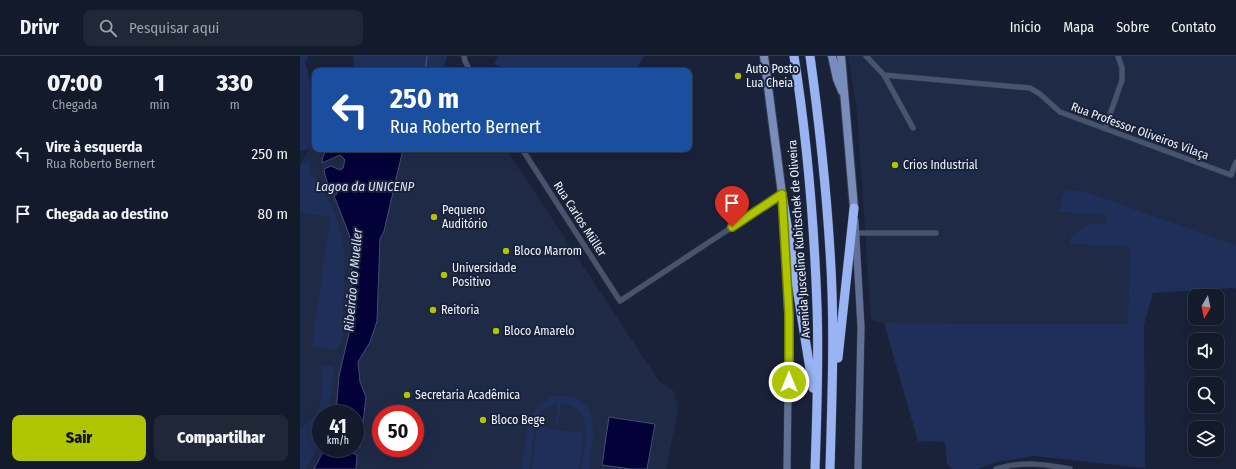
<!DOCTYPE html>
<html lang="pt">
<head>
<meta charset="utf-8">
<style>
  body { margin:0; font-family:"Fira Sans Condensed",sans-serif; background:#202737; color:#f1f3f6; height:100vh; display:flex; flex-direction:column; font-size:15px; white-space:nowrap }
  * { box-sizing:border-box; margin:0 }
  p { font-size:13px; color:#9da1a9 }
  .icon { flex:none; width:22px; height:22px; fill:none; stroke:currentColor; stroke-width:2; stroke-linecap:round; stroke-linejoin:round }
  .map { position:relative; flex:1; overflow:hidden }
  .side { display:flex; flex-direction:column; background:#131a2b; width:300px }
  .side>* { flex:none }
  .hud { position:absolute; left:12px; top:12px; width:380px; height:84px; border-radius:8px; box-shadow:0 4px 16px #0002,0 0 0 1px #323847; background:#1a4fa0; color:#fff; overflow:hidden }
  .needle { width:26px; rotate:189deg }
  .buttons { position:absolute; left:888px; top:233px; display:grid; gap:8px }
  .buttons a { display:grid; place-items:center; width:36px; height:36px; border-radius:8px; background:#131a2b; box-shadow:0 4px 16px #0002,0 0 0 1px #323847; font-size:20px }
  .speed { position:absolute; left:12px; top:349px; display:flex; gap:8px; font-size:20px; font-weight:700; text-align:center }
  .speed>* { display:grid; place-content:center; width:52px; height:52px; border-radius:50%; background:#131a2b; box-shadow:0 4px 16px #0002,0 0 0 1px #323847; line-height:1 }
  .speed small { font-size:10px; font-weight:400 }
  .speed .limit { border:6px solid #d22; background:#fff; color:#111 }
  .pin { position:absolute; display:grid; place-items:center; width:34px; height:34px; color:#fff; margin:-41px -17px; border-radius:50% 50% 50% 0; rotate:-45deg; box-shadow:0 0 4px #0007 }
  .pin .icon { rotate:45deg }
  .me { position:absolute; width:44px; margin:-22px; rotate:0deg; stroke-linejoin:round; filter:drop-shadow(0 0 3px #0008) }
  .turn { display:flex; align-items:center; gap:14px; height:84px; padding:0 12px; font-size:18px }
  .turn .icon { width:52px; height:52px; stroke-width:2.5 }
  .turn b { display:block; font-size:28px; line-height:34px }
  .eta { display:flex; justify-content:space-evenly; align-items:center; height:68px; text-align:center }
  .eta b { font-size:24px; font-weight:800; line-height:28px }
  .button { display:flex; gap:8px; margin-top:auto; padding:8px 12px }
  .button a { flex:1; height:46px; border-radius:8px; background:#b0c501; color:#111; font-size:16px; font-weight:800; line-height:46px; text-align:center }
  .button a+a { background:#202737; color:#f1f3f6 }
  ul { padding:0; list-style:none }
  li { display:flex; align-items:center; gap:12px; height:60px; padding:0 12px }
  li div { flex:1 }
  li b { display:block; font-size:15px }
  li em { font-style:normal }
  header { display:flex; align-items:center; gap:24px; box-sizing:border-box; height:56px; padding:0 20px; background:#131a2b; border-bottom:1px solid #323847 }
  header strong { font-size:19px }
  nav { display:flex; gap:22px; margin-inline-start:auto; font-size:14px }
  .search { width:280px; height:36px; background:#202737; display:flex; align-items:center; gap:10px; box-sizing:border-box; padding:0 14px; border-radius:8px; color:#9da1a9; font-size:15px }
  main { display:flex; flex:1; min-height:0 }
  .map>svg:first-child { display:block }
</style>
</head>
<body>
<header>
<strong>Drivr</strong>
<div class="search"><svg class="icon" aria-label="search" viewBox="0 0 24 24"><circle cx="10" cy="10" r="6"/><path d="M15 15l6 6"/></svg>Pesquisar aqui</div>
<nav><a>Início</a><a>Mapa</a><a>Sobre</a><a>Contato</a></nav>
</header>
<main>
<section class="side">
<div class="eta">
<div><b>07:00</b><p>Chegada</p></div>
<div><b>1</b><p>min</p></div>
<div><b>330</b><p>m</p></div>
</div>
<ul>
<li><svg class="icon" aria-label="left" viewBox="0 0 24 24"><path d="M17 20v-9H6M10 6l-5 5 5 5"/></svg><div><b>Vire à esquerda</b><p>Rua Roberto Bernert</p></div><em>250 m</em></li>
<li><svg class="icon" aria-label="arrive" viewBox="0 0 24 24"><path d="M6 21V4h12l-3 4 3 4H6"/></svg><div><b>Chegada ao destino</b></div><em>80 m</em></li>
</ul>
<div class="button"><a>Sair</a><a>Compartilhar</a></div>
</section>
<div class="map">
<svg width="936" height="413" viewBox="0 0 936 413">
  <rect width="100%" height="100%" fill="#192239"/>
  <path fill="#1f2a47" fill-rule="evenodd" d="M 548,0 L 936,0 L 936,189 L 784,135 L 765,133 L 758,156 L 807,159 L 806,167 L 788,168 L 770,188 L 830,191 L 829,268 L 584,267 L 571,264 L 557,55 Z
    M 15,83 L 15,93 L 206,93 L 359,325 L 374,335 L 378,353 L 366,413 L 0,413 L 0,108 ZM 21,358 L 55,358 L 55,392 L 21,392 ZM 81,358 L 115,358 L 115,392 L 81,392 Z"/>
  <path fill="#202f59" d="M 0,0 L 8,0 L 5,6 L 13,35 L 15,34 L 15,90 L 0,96 Z
    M 53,0 L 147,0 L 143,15 L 51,15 L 54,11 Z
    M 198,0 L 344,0 L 336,15 L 209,15 L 194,8 Z
    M 11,104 L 10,121 L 17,123 L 36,160 L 45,195 L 42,285 L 37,294 L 12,290 L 30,161 L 0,156 L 0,110 Z
    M 765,133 L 784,135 L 936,189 L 936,234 L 935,232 L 853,237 L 844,268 L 845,412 L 734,400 L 697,406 L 678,413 L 652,413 L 647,407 L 645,386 L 618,385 L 584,267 L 828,268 L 830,191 L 770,188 L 771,180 L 788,168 L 806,167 L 807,159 L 758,156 Z
    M 21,310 L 34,310 L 29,358 L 21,358 L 21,385 L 6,413 L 0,413 L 0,371 C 24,363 23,332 21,310 Z
    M 255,340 C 304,335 293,383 289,413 L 281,413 C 284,390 296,350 261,347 L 258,370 L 255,369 L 258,348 C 229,352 233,391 230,413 L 222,413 C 226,386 224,349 255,340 Z
    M 237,371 L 284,377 L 279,413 L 232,413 Z"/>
  <path fill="#020239" stroke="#494a74" d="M 28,93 L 103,93 L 84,175 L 80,183 L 77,265 L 70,286 L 58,306 L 60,326 L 66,341 L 60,391 L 55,391 L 55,358 L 36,358 L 39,320 L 49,277 L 53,192 L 49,178 L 34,140 L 37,138 L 36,135 L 32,136 C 28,128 25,122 24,113 L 31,110 L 40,114 L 43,112 L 45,104 L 40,99 L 22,107 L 23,100 Z
    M 309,361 L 355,368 L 347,413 L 331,413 L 302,409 Z
    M 25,392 L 54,392 L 52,397 L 57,399 L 56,413 L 14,413 Z"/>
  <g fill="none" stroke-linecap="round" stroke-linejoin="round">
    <path stroke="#494a74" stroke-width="1.5" d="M 125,15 L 127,0"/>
    <defs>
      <path id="street" d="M 164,0 L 165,5 L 170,15
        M 566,0 L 584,19 L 613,72
        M 584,19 L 730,32 L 740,38 L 760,56 L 931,119 L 936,106
        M 805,73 L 822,24 L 822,12 L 818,0
        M 222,93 L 320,245 L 482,138
        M 557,177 L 636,177
        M 696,413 C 721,405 745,408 770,413"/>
      <path id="secondary" d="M 555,165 L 561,271 L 558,413
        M 485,178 L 489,259 L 487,413"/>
      <path id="primary" d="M 464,0 L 482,138
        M 532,0 L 537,23 L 542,35
        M 541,0 L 554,152"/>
      <path id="highway" d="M 494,0 C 507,82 514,166 517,250 C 519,304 517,359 515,413
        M 510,0 C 519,65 526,130 530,195 C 535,268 532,341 530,413
        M 482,138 L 513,332
        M 538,302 L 554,152"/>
    </defs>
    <use href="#street" stroke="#383e50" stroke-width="6"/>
    <use href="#secondary" stroke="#383e50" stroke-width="8"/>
    <use href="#primary" stroke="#383e50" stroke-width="10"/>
    <use href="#highway" stroke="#383e50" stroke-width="10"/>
    <use href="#street" stroke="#48536d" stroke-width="5"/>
    <use href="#secondary" stroke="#617095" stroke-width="7"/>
    <use href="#primary" stroke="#798dbd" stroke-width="8"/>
    <use href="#highway" stroke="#9ab4f3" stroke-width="9"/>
  </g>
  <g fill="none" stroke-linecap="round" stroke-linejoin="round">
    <defs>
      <path id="route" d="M 432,171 L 482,138 L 489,259 L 489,326"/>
    </defs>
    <use href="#route" stroke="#728001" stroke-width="10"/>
    <use href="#route" stroke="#b0c501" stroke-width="7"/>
  </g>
  <g fill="#b0c501" stroke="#192239" stroke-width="1.5">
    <circle cx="438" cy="20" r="4"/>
    <circle cx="595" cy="109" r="4"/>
    <circle cx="134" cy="161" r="4"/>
    <circle cx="206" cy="195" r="4"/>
    <circle cx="144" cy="219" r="4"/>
    <circle cx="133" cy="254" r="4"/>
    <circle cx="196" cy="275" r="4"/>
    <circle cx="107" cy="339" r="4"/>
    <circle cx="183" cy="364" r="4"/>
  </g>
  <g text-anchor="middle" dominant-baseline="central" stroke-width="4" stroke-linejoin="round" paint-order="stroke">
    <g font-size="12" fill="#eff3fd" stroke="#192239" text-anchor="start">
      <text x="446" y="13">Auto Posto<tspan x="446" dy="14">Lua Cheia</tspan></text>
      <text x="603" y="109">Crios Industrial</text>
      <text x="142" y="154">Pequeno<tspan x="142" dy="14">Auditório</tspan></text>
      <text x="214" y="195">Bloco Marrom</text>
      <text x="152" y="212">Universidade<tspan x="152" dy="14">Positivo</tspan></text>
      <text x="141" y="254">Reitoria</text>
      <text x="204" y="275">Bloco Amarelo</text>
      <text x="115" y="339">Secretaria Acadêmica</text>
      <text x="191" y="364">Bloco Bege</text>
    </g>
    <g font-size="12" fill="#eff3fd" stroke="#192239">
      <text transform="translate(840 75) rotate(20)">Rua Professor Oliveiros Vilaça</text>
      <text transform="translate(280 163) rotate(57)">Rua Carlos Müller</text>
      <text transform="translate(499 183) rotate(-94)">Avenida Juscelino Kubitschek de Oliveira</text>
    </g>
    <g font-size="13" font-style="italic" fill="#dae3f9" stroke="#192239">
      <text x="65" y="130">Lagoa da UNICENP</text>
      <text transform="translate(53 224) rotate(-85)">Ribeirão do Mueller</text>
    </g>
  </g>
</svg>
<div class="buttons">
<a><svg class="needle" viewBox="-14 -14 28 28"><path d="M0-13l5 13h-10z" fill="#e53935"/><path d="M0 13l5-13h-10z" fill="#9da1a9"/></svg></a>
<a><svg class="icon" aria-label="sound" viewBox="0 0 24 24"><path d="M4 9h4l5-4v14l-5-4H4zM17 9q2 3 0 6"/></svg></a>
<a><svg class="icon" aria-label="search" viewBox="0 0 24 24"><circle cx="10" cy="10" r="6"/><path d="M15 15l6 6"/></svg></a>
<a><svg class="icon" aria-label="layers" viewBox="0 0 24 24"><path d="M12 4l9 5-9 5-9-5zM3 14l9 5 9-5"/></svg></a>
</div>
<div class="speed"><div>41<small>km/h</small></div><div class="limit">50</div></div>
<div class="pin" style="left:432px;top:171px;background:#d93025"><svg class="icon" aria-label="arrive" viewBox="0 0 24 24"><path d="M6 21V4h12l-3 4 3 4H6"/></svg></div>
<svg class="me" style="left:489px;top:326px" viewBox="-20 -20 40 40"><circle r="17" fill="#b0c501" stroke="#fff" stroke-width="3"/><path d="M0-11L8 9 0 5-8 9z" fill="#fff"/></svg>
<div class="hud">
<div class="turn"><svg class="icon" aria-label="left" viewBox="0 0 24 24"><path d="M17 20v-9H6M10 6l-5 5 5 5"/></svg><div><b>250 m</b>Rua Roberto Bernert</div></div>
</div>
</div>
</main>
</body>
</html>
